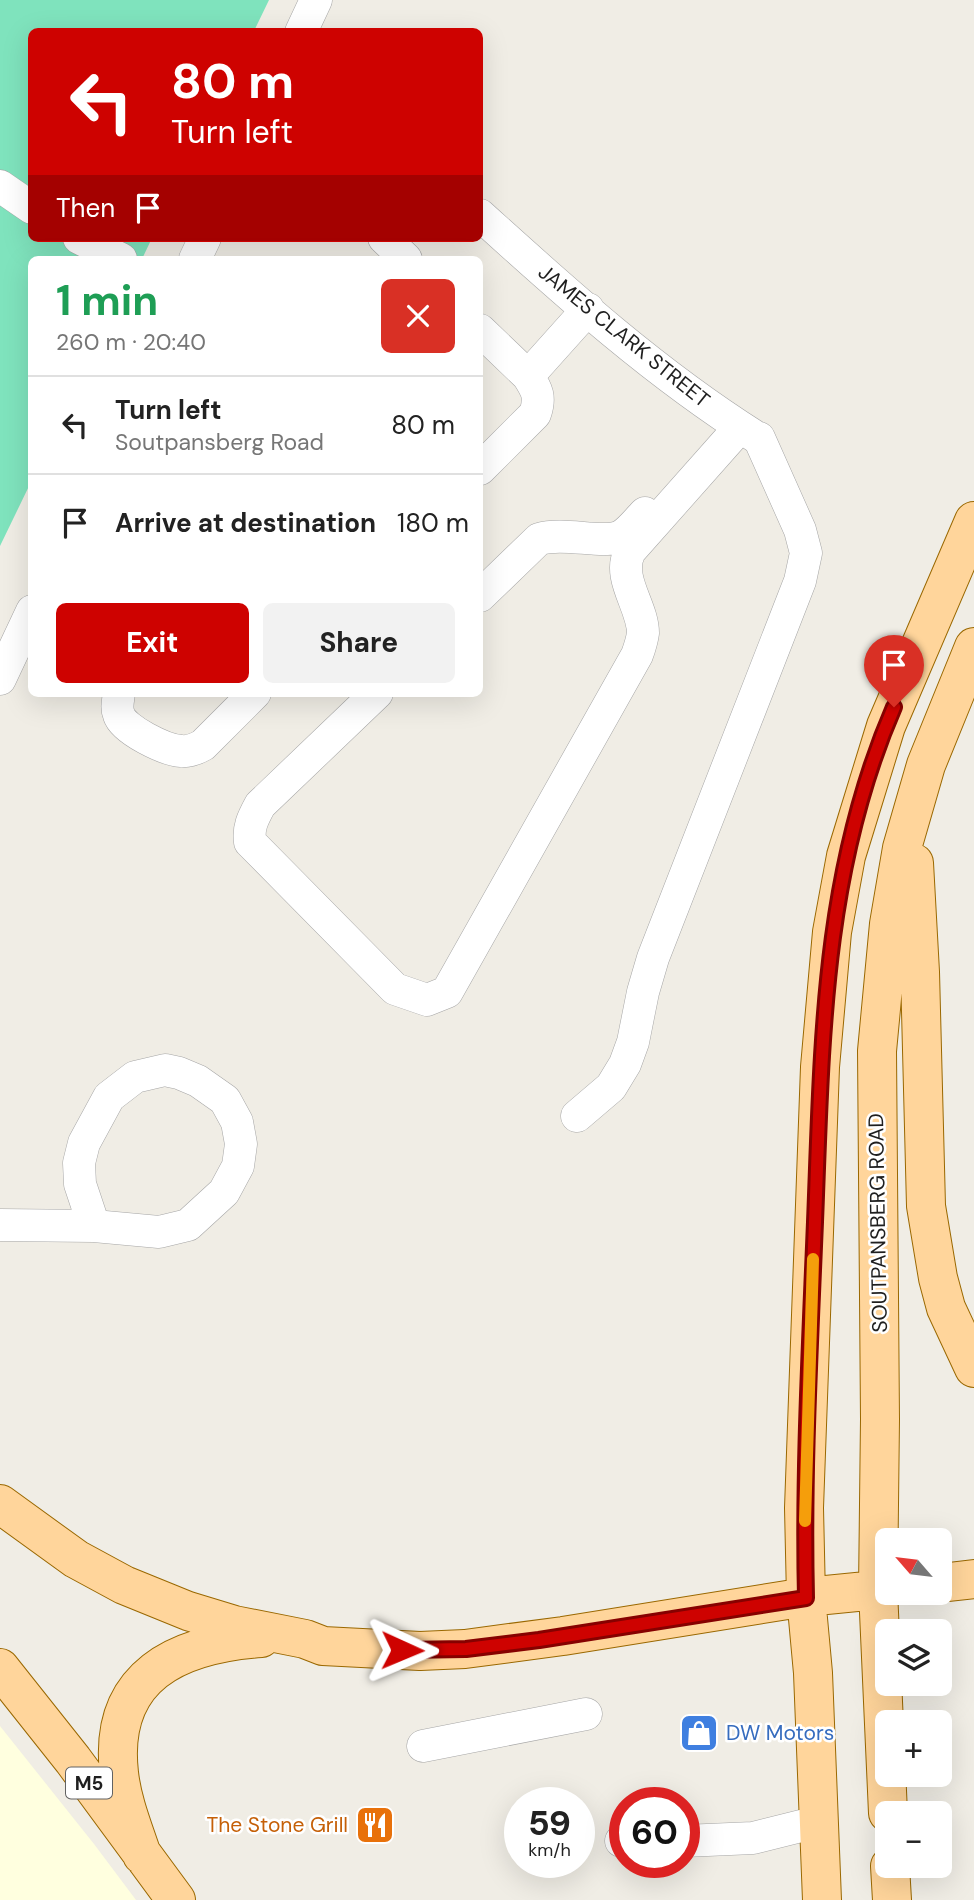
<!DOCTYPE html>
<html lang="en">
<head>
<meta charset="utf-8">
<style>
  body { margin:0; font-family:"DM Sans",sans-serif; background:#f2f2f2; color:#222; height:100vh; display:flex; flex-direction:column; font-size:26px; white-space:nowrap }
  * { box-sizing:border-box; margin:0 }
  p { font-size:23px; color:#767676 }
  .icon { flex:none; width:38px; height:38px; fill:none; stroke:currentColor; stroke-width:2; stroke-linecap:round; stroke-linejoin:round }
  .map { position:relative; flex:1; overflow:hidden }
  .side { position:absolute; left:28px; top:256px; width:455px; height:441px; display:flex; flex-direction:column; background:#fff; border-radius:10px; box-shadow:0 7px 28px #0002 }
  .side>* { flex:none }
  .guide { position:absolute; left:28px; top:28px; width:455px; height:214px; border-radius:10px; box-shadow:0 7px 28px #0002; background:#ce0200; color:#fff; overflow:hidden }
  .needle { width:46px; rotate:298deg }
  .fabs { position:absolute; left:875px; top:1528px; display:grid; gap:14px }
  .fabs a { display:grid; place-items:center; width:77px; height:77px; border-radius:10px; background:#fff; box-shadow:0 7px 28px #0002; font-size:35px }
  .speed { position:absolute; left:504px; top:1787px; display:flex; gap:14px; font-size:35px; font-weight:700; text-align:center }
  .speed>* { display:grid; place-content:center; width:91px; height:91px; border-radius:50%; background:#fff; box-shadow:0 7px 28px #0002; line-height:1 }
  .speed small { font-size:18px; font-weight:400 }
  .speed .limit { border:10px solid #d22; background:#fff; color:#111 }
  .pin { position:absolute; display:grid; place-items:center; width:60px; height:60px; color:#fff; margin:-72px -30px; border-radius:50% 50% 50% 0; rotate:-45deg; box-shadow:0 0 7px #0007 }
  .pin .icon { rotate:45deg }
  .me { position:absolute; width:77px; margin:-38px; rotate:91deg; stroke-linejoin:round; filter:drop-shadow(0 0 5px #0008) }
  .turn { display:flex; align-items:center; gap:24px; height:147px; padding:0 28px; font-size:32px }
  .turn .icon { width:91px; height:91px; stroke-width:2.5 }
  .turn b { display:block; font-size:49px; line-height:60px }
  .then { display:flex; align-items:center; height:66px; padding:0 28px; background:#0003; gap:14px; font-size:26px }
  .round { display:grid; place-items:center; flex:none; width:74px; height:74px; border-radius:10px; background:#f2f2f2 }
  .overview { display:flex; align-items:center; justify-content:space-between; height:119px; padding:0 28px }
  h1 { font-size:42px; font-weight:700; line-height:52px; color:#1e9e55 }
  .primary-button { display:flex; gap:14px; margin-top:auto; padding:14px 28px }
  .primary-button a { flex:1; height:80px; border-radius:10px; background:#ce0200; color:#fff; font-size:28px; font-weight:700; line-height:80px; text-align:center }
  .primary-button a+a { background:#f2f2f2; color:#222 }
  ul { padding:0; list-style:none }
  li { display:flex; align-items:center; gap:21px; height:98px; padding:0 28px; border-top:2px solid #e0e0e0 }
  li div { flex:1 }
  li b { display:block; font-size:26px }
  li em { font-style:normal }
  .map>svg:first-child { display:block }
</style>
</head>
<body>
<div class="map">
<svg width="974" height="1900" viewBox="0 0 974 1900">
  <rect width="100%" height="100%" fill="#f0ede5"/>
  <path fill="#ffffdf" d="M 0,1726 L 94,1844 L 136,1900 L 0,1900 Z"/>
  <path fill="#7fe3bd" d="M 0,0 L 269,0 L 254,31 L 32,32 L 32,238 L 152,238 L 142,259 L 32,259 L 31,482 L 0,546 Z"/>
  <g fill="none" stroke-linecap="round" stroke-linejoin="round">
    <defs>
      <path id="minor" d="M 301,32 L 316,0
        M 0,186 L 32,208
        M 480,215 C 567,294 656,374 756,437
        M 79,238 L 121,259
        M 384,238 L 406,259
        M 195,259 L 205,238
        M 480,330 L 528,376
        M 480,469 L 535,414 C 541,397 537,390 528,376 L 588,309
        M 480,596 L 539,539 C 565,531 603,545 621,536 C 630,531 637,521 645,513
        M 0,679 L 32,611
        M 119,693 C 118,701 116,708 119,715 C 124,730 165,750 181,751 C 189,752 196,749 203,745 L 255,693
        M 377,693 L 260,805 C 253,818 248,827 250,842 L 395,989 L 427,1000 L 447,992 L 637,655 C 640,647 642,640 643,633 C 643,606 616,578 630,551 L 740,427
        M 577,1116 L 611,1087 L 625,1064 L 633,1042 L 643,992 L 653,958 L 800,581 L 806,553 L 800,530 L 759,438
        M 0,1225 L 94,1226 L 159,1232 L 188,1225 L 224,1192 L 238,1166 L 241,1144 L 237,1122 L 225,1100 L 198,1081 L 179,1073 L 165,1070 L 135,1077 L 109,1097 L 84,1143 L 79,1163 L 80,1184 L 94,1226
        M 423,1746 L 586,1714
        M 621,1841 L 625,1841
        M 684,1841 L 753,1838 L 817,1822"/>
      <path id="major" d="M 914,863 L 920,972 L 926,1206 L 938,1278 L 946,1308 L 974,1368
        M 0,1504 L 76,1559 L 124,1585 L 188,1611 L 234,1625 L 305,1639 L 323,1646 L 420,1651 L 465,1649 L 563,1636 L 806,1597 L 887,1589
        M 940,1583 L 974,1579
        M 0,1668 L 73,1760 L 176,1900
        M 888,1813 L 878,1590 L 880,1419 L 877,1051 L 889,924 L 902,848 L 926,765 L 974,647
        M 142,1855 C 133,1828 122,1801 119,1773 C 108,1675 178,1644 261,1638
        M 890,1866 L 892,1900
        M 822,1900 L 813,1673 L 806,1597 L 804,1508 L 820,1067 L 832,932 L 846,856 L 886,726 L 974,521"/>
    </defs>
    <use href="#minor" stroke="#a6a6a6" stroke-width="33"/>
    <use href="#major" stroke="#9a6800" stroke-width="40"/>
    <use href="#minor" stroke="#fff" stroke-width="32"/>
    <use href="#major" stroke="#ffd59b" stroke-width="38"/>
  </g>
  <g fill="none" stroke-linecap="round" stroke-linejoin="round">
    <defs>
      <path id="route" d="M 402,1650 L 466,1649 L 539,1640 L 806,1598 C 803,1472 810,1347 815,1222 C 822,1044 822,873 894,707"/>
    </defs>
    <use href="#route" stroke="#860100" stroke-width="18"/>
    <use href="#route" stroke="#ce0200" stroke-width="12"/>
    <path stroke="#f59e0b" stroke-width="12" d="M 805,1521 L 813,1259"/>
  </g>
  <defs>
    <symbol id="shop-square" viewBox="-11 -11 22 22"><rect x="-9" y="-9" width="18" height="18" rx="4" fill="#3f7fe0" stroke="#fff"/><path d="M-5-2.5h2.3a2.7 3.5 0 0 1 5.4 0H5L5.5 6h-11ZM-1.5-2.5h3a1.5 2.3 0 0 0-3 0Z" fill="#fff"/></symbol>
    <symbol id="restaurant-square" viewBox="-11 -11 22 22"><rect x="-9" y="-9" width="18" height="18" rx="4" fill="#e8710a" stroke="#fff"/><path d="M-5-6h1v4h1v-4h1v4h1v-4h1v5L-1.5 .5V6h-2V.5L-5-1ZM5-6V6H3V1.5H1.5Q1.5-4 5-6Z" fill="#fff"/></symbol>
  </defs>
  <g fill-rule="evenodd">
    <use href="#shop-square" x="677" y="1711" width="44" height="44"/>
    <use href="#restaurant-square" x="353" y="1803" width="44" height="44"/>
  </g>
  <g text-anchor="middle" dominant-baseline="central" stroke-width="5" stroke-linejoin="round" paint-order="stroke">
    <rect fill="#fff" stroke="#626262" stroke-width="2" x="66" y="1767.5" width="46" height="31" rx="5"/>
    <g font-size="19" font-weight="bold" fill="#1f1f1f">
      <text x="89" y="1783">M5</text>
    </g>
    <g font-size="21" fill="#1f1f1f" stroke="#fff">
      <text transform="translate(624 336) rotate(39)">JAMES CLARK STREET</text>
      <text transform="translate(878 1223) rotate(-91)">SOUTPANSBERG ROAD</text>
    </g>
    <g font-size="21" fill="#366cbe" stroke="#fff" text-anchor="start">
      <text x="726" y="1733">DW Motors</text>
    </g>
    <g font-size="21" fill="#c56008" stroke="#fff" text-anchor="end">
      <text x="348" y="1825">The Stone Grill</text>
    </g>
  </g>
</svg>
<div class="fabs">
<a><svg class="needle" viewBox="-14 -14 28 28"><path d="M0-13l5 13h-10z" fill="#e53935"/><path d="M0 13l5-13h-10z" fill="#767676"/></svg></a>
<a><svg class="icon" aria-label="layers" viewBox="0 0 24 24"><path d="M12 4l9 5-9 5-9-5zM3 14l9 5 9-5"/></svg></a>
<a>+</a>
<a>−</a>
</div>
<div class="speed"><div>59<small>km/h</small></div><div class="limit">60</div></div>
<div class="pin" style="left:894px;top:707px;background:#d93025"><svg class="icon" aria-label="arrive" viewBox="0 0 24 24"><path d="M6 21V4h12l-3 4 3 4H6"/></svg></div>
<svg class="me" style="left:402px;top:1650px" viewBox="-20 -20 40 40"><path d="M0-17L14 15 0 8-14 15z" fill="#ce0200" stroke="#fff" stroke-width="4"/></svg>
<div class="guide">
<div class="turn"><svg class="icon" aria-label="left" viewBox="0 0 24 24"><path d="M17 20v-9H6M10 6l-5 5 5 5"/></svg><div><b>80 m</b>Turn left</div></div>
<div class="then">Then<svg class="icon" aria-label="arrive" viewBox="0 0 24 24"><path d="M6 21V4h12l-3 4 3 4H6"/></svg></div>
</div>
<section class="side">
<div class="overview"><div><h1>1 min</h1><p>260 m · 20:40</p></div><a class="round" style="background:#d93025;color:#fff"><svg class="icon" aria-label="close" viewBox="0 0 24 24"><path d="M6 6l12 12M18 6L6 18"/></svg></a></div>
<ul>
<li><svg class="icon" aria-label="left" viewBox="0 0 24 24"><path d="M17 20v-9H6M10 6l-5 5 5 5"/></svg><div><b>Turn left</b><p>Soutpansberg Road</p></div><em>80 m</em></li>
<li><svg class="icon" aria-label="arrive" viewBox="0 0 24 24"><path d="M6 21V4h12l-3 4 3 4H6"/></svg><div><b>Arrive at destination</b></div><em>180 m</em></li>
</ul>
<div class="primary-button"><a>Exit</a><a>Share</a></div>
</section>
</div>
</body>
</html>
